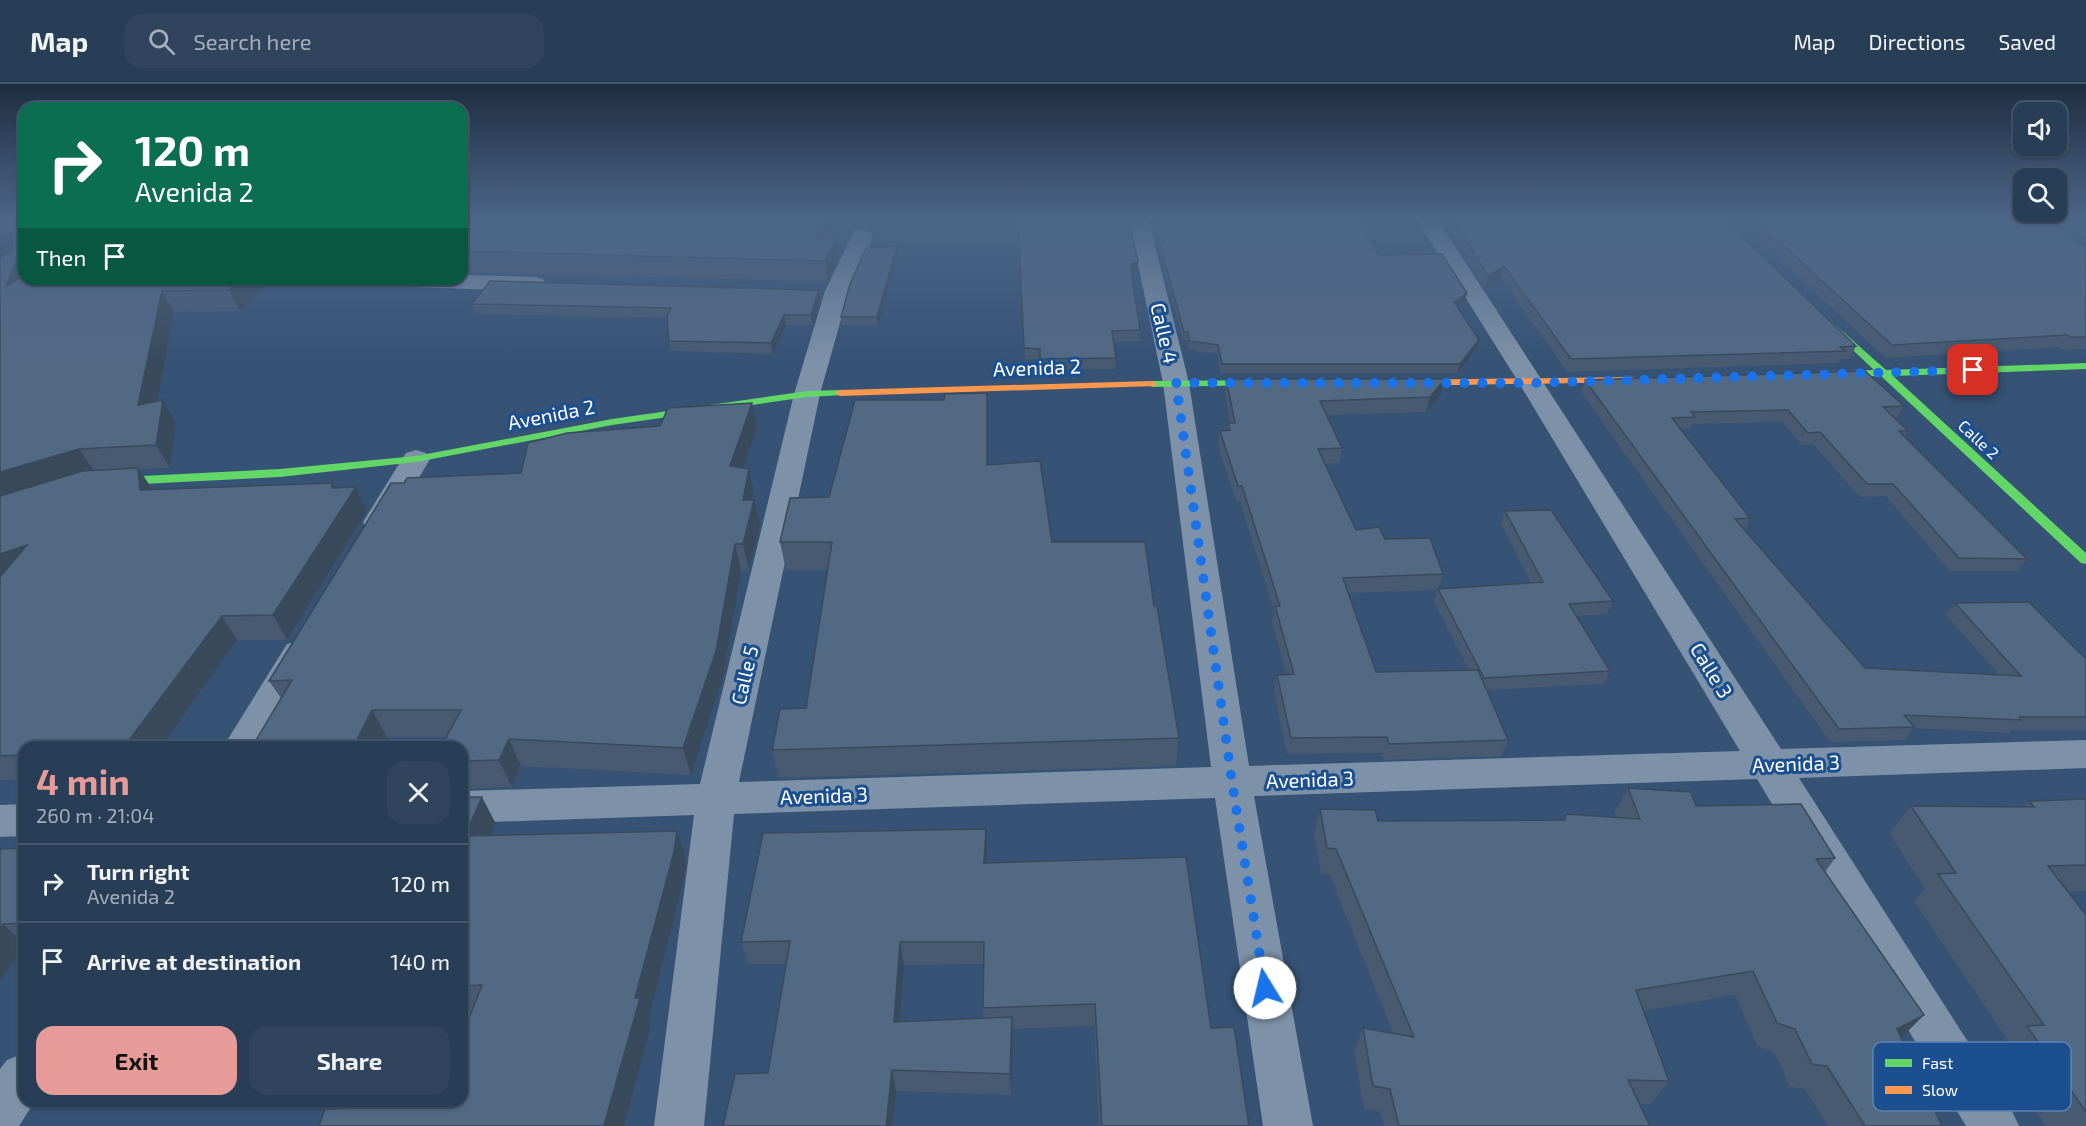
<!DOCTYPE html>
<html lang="en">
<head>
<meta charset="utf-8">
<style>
  body { margin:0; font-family:"Exo 2",sans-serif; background:#30455d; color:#f1f3f6; height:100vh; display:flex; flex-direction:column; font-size:22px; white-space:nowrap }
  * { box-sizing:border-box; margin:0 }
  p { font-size:20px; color:#a5aeba }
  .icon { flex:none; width:33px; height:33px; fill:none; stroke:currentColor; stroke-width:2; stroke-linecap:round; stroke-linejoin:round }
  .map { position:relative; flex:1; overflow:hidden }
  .details { position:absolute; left:18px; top:657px; width:450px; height:366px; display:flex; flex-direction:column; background:#283e57; border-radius:18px; box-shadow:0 2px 4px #0004,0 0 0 2px #44576d }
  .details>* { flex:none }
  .guide { position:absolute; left:18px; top:18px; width:450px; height:183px; border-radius:18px; box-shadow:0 2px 4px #0004,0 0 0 2px #44576d; background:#0b6e4f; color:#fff; overflow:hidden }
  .controls { position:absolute; left:2013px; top:18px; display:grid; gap:12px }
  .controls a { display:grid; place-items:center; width:54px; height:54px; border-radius:12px; background:#283e57; box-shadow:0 2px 4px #0004,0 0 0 2px #44576d; font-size:30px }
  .pin { position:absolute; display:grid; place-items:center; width:51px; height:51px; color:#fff; margin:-26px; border-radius:12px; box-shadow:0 3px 9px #0006 }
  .me { position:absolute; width:66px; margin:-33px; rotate:351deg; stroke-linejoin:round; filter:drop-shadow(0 0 4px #0008) }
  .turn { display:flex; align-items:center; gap:21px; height:126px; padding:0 18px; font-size:27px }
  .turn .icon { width:78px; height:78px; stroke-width:2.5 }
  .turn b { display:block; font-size:42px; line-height:51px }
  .then { display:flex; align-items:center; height:57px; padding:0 18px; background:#0003; gap:12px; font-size:22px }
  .round { display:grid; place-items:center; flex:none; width:63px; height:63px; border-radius:18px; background:#30455d }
  .head { display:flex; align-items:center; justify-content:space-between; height:102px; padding:0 18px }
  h1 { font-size:36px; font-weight:700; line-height:45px; color:#e69b98 }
  .action { display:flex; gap:12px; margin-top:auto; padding:12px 18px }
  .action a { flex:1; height:69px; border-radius:18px; background:#e69b98; color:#111; font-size:24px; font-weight:700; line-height:69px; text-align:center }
  .action a+a { background:#30455d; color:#f1f3f6 }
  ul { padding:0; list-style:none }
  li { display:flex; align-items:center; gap:18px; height:78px; padding:0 18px; border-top:2px solid #44576d }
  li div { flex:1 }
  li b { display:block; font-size:22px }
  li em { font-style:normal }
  header { display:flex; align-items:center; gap:36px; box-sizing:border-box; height:84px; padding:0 30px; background:#283e57; border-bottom:2px solid #44576d }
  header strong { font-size:28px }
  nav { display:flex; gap:33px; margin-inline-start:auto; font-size:21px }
  .search { width:420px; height:54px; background:#30455d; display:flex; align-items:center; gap:15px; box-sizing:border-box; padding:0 21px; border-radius:18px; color:#a5aeba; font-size:22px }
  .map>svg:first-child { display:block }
</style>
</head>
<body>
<header>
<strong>Map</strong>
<div class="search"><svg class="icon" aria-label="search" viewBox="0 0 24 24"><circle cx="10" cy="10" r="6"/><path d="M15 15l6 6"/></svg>Search here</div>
<nav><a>Map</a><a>Directions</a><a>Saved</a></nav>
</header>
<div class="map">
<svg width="2086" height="1042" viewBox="0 0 2086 1042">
  <rect width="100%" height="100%" fill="#365274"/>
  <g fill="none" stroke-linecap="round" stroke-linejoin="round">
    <path fill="#7d92a8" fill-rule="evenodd" d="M 1128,133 L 1148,133 L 1189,299 L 1249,682 L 1740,667 L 1519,299 L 1415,133 L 1436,133 L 1781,665 L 2086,656 L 2086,684 L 1799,694 L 2011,1025 L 2019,1042 L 1966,1042 L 1757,695 L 1254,712 L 1313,1042 L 1263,1042 L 1215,714 L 734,730 L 704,1042 L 654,1042 L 694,731 L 462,739 L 462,707 L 700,700 L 794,310 L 825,207 L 854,147 L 862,146 L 870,147 L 873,152 L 849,207 L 820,310 L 739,698 L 1211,683 L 1163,299 Z
      M 462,191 L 535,193 L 543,195 L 546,200 L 543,205 L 535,207 L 377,202 L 369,200 L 366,195 L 462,195 Z
      M 416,366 L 426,369 L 430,375 L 393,438 L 389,445 L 378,447 L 367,445 L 363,438 L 402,375 L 406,369 Z
      M 299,557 L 311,560 L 316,569 L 261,663 L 223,663 L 287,560 Z
      M 24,720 L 24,752 L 0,753 L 0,721 Z
      M 24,969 L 24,1017 L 35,1017 L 19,1042 L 0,1042 L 0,985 L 7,976 Z"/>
    <path fill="#63d668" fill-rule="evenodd" d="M 1823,230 L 1886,286 L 2086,279 L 2086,285 L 1893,292 L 2086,469 L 2086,480 L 2081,479 L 1881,292 L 1819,293 L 1818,291 L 1823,288 L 1874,286 L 1820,235 L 1818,233 Z
      M 1271,296 L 1275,297 L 1275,301 L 1152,303 L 1147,300 L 1152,297 Z
      M 840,306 L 845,309 L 844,311 L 807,313 L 612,341 L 416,378 L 280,393 L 102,402 L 96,398 L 102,394 L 280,385 L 416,372 L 612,335 L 807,307 Z"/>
    <path fill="#ff974d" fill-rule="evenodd" d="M 1631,293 L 1635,294 L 1635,298 L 1400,302 L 1395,299 L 1400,296 Z
      M 1152,297 L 1157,300 L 1156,302 L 840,312 L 835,309 L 840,306 Z"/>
  </g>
  <path fill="#475a72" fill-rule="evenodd" d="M 0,133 L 24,195 L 273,195 L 240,227 L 174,228 L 157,317 L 176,339 L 170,384 L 139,385 L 152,405 L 356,403 L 367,427 L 287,556 L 237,556 L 161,663 L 24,663 L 24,696 L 0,696 Z
    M 462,133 L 842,133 L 843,137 L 832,153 L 839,173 L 828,198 L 462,188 Z
    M 1156,133 L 1359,133 L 1378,171 L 1467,209 L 1465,217 L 1457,222 L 1476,265 L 1457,289 L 1221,289 L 1217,270 L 1188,266 L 1188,256 L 1183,256 L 1154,147 L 1154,139 L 1156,139 Z
    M 1442,133 L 1722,133 L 1856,262 L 1850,275 L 1841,275 L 1838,279 L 1567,288 L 1500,193 L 1485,204 Z
    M 1735,133 L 2047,133 L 2086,164 L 2086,265 L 2063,266 L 2059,263 L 1885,274 Z
    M 2057,133 L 2086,133 L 2086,156 Z
    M 1082,136 L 1137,189 L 1131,190 L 1140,246 L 1140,257 L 1114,258 L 1116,274 L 1115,285 L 1040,286 L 1040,276 L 1025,275 L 1018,148 Z
    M 897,162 L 898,170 L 878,241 L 842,241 L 841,233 Z
    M 820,216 L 813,241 L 786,241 L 773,270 L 671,267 L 669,257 L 667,234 L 475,230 L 472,220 Z
    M 1226,295 L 1441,309 L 1426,328 L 1327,331 L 1342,364 L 1339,379 L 1325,380 L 1356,446 L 1385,455 L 1443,490 L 1438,505 L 1531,499 L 1501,440 L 1505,427 L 1613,517 L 1607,530 L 1576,532 L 1610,587 L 1604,600 L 1487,606 L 1508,656 L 1501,672 L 1384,676 L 1382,669 L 1287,670 L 1274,607 L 1277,591 L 1286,590 L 1272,538 L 1274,527 L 1240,417 L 1236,417 L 1218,362 L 1220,347 L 1227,346 L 1228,339 L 1230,339 L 1225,309 ZM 1437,506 L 1434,518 L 1469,586 L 1376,588 L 1348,509 Z
    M 1585,296 L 1904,322 L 1897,334 L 1895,334 L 1908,347 L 1905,353 L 2027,475 L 2017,487 L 1950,487 L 1886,412 L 1860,413 L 1813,360 L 1802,361 L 1782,338 L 1692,340 L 1690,345 L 1681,345 L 1750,434 L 1745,446 L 1865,584 L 1999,591 L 1946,531 L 1955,519 L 2086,575 L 2086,646 L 2012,646 L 2010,649 L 1913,644 L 1905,656 L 1830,658 L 1581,308 Z
    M 987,309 L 988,381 L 1052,458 L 1154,522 L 1179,654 L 1176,682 L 779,694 L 772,666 L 806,624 L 828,486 L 786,486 L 780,458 L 829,413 L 944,316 Z
    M 757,344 L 743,384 L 754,410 L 753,416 L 754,416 L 760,442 L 749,486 L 741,487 L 723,594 L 691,691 L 521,682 L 512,703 L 462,705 L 462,663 L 446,653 L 387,653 L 382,663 L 254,663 L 253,661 L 281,614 L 269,597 L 404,399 L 521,389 Z
    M 1628,704 L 1696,722 L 1835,774 L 1825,788 L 1942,1042 L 1828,1042 L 1805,1005 L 1790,1003 L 1774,969 L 1757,962 L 1735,911 L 1643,927 L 1669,997 L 1651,1020 L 1640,1020 L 1650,1042 L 1384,1042 L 1380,1028 L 1364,1025 L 1354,967 L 1363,944 L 1393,949 L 1329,790 L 1321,790 L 1314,750 L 1320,725 L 1378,737 L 1563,736 L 1566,730 L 1616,733 L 1614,729 Z
    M 462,713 L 496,740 L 491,751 L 677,747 L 686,774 L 684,795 L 649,934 L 651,940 L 435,1021 L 472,928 L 462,928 Z
    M 2086,715 L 2086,807 L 2068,808 L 2086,831 L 2086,1042 L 2046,1042 L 1997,968 L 2009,958 L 1914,817 L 1925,805 L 1889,749 L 1911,722 L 2023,723 L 2029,717 Z
    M 24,764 L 24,862 L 0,897 L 0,765 Z
    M 987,768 L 987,779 L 1211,944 L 1249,1042 L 1099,1042 L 1094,942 L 1012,945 L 1011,1011 L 896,1007 L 768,989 L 787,880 L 748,880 L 741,858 ZM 984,880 L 983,934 L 899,937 L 904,881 Z"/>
  <path fill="#394a5c" d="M 830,133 L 842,133 L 843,137 L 819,174 L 816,154 Z
    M 12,150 L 24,159 L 24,195 L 6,202 L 0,180 L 0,154 Z
    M 837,153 L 839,173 L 828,198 L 825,177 Z
    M 897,162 L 898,170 L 878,241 L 877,233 Z
    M 1138,178 L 1137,189 L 1129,191 L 1130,180 Z
    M 1504,182 L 1500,193 L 1485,204 L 1488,192 Z
    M 241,195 L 273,195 L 240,227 L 229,206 Z
    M 819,206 L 820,216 L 813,241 L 811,231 Z
    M 162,207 L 174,228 L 152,344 L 138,321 Z
    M 1467,209 L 1465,217 L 1452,226 L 1454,218 Z
    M 784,231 L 786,241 L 773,270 L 771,259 Z
    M 1479,256 L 1476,265 L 1457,289 L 1460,280 Z
    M 1445,295 L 1441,309 L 1426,328 L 1430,313 Z
    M 987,309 L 988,335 L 988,408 L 987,381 Z
    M 163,316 L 176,339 L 170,384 L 156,361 Z
    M 752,319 L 757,344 L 735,408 L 730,382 Z
    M 79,365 L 95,388 L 0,417 L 0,388 Z
    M 138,384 L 153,407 L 140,406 Z
    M 749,385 L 754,410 L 751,430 L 754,416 L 760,442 L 749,486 L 743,460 L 743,416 Z
    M 332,399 L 343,422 L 356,403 L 367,427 L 287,556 L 273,531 L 332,404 Z
    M 735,460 L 741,487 L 723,594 L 691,691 L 683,664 Z
    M 27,461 L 0,500 L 0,470 Z
    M 222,532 L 237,556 L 161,663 L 124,663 Z
    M 372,626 L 387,653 L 382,663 L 361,663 L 357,656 Z
    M 509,655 L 521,682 L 512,703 L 499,676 Z
    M 482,713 L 496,740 L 479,779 L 465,752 Z
    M 986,745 L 987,768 L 986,802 L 984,779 Z
    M 677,747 L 686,774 L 684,795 L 649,934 L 651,940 L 624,1042 L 604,1042 Z
    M 3,840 L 24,860 L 24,862 L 0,897 L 0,844 Z
    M 900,858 L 904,881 L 898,959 L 894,938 Z
    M 1924,931 L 1900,955 L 1897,945 Z
    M 1012,933 L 1013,954 L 1011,1011 L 1010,990 Z
    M 892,986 L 896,1007 L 892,1042 L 886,1042 Z"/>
  <path fill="#526984" stroke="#394a5c" stroke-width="1.5" d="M 0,133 L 24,133 L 24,159 L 6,202 L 24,191 L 24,195 L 241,195 L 229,206 L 162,207 L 138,321 L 163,316 L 156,361 L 79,365 L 0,388 L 0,173 L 13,168 L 12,150 L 0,154 Z
    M 462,133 L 830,133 L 816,154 L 837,153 L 825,177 L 462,167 Z
    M 1018,133 L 1081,133 L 1082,136 L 1129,136 L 1138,178 L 1130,180 L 1140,246 L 1112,247 L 1116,274 L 1040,275 L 1040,265 L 1024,264 Z
    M 1157,133 L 1359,133 L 1378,171 L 1442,170 L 1467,209 L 1454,218 L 1479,256 L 1460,280 L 1222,280 L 1218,261 L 1189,257 L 1188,248 L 1184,248 L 1154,139 L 1157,139 Z
    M 1452,133 L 1722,133 L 1856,262 L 1840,263 L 1845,267 L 1571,275 L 1504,182 L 1488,192 Z
    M 1752,133 L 2047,133 L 2086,164 L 2086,253 L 2071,253 L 2067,251 L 1892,261 Z
    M 2079,133 L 2086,133 L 2086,139 Z
    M 897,162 L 877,233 L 841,233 L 850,200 L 866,164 Z
    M 490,197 L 819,206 L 811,231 L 784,231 L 771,259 L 669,257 L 667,232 L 671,224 L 472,220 Z
    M 1865,287 L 1904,322 L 1883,323 L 1908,347 L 1899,347 L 2027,475 L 1959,474 L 1893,400 L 1867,400 L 1820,348 L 1808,349 L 1788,326 L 1691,328 L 1695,333 L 1672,334 L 1750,434 L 1735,435 L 1865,584 L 2021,592 L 1955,519 L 2029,518 L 2086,575 L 2086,633 L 2019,633 L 2021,636 L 1904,631 L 1914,643 L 1839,645 L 1585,296 Z
    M 1226,295 L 1445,295 L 1430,313 L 1320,317 L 1342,364 L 1318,365 L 1356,446 L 1379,443 L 1385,455 L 1430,454 L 1443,490 L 1343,494 L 1376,588 L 1478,586 L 1508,656 L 1389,660 L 1387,653 L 1291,654 L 1277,591 L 1294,590 L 1275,522 L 1280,522 L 1242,402 L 1238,402 L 1220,347 L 1230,346 L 1228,339 L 1235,339 Z
    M 987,309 L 987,381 L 1040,377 L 1052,458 L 1145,458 L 1154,522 L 1157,522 L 1179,654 L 772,666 L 780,625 L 806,624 L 832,458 L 780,458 L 790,414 L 829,413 L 855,316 L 944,316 L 945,310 Z
    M 752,319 L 730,382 L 749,385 L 743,416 L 754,416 L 743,460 L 735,460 L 716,567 L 683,664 L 509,655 L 499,676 L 462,677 L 462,663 L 441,663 L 461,626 L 372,626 L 357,656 L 253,661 L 292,596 L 269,597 L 391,399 L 404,399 L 407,394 L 521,389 L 528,359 L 567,349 L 660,342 L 668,324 Z
    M 138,384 L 140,406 L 332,399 L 332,404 L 356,403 L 273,531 L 222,532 L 124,663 L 24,663 L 24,671 L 0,672 L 0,493 L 27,461 L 0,470 L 0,412 L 83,387 Z
    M 1551,426 L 1613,517 L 1569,520 L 1610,587 L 1484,594 L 1438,505 L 1543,498 L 1505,427 Z
    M 1628,704 L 1691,708 L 1696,722 L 1801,720 L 1835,774 L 1816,775 L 1924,931 L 1897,945 L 1942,1042 L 1865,1042 L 1827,982 L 1812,980 L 1795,945 L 1777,939 L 1753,887 L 1636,906 L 1669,997 L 1628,996 L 1650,1042 L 1399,1042 L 1390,1005 L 1373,1002 L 1363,944 L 1414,953 L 1336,765 L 1327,764 L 1320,725 L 1375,726 L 1378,737 L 1565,736 L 1566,730 L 1640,735 Z
    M 462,713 L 482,713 L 465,752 L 677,747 L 674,768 L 635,914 L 640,914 L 604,1041 L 606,1042 L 319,1042 L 325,1025 L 435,1021 L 436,1017 L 462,1017 L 462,952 L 482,901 L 462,902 Z
    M 2086,715 L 2086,781 L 2048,782 L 2086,831 L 2086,1028 L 2027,942 L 2044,941 L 1938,790 L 1956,789 L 1911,722 L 2034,723 L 2029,717 Z
    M 986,745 L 984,779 L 1186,773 L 1211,944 L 1234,943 L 1249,1042 L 1102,1042 L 1095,920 L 983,924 L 984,858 L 900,858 L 894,938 L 1012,933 L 1010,990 L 892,986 L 886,1042 L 723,1042 L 735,990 L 768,989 L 790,857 L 741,858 L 763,749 Z
    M 24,764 L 24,839 L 3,840 L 0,844 L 0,765 Z"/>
  <linearGradient id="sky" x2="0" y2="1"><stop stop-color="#1e2d40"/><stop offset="0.48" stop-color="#4c6688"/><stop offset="1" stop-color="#4c6688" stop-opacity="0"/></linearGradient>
  <rect width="2086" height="279" fill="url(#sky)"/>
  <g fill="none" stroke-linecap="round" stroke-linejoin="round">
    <path stroke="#1a73e8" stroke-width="10" stroke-dasharray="0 18" d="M 1265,904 L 1232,698 L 1176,299 L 1532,299 L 1973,286"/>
  </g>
  <g text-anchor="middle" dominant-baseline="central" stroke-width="6" stroke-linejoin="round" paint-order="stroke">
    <g font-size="16" fill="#fff" stroke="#1b4f8f">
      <text transform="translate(1979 355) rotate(43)">Calle 2</text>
    </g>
    <g font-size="20" fill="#fff" stroke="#1b4f8f">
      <text transform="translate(1165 249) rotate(77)">Calle 4</text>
      <text transform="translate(1037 283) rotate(-2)">Avenida 2</text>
      <text transform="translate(551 330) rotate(-11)">Avenida 2</text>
      <text transform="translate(1712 586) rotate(58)">Calle 3</text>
      <text transform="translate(744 591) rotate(-77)">Calle 5</text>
      <text transform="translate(1796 679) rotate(-2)">Avenida 3</text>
      <text transform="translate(1310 695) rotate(-2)">Avenida 3</text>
      <text transform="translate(824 711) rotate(-2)">Avenida 3</text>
    </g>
  </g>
  <rect x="1873" y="958" width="198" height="69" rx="9" fill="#1b4f8f" stroke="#5f84b1" stroke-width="1.5"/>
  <rect x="1885" y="975" width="27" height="8" fill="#63d668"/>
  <rect x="1885" y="1002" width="27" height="8" fill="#ff974d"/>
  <g font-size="16" fill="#fff">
    <text x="1922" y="985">Fast</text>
    <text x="1922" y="1012">Slow</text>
  </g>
</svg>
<div class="controls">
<a><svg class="icon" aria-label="sound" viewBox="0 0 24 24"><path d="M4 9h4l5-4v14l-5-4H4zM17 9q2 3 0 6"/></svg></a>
<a><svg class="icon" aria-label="search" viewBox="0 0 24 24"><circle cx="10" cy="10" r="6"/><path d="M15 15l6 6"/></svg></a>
</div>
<div class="pin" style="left:1973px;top:286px;background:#d93025"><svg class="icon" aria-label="arrive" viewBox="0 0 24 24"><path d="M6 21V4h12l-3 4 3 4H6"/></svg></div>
<svg class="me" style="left:1265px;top:904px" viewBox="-20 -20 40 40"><circle r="19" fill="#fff"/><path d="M0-13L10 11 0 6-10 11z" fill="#1a73e8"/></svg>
<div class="guide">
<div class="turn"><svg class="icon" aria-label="right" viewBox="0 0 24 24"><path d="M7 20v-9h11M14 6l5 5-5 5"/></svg><div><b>120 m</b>Avenida 2</div></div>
<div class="then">Then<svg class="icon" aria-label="arrive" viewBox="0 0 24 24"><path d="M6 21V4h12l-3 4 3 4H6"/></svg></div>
</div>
<section class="details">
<div class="head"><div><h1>4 min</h1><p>260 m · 21:04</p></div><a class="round"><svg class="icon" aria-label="close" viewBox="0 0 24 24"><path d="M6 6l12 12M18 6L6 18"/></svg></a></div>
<ul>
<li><svg class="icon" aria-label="right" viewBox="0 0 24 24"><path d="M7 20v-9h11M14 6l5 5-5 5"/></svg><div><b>Turn right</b><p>Avenida 2</p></div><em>120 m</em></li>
<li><svg class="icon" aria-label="arrive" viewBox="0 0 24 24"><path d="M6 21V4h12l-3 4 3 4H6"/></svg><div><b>Arrive at destination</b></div><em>140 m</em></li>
</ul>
<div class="action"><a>Exit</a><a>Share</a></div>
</section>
</div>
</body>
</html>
